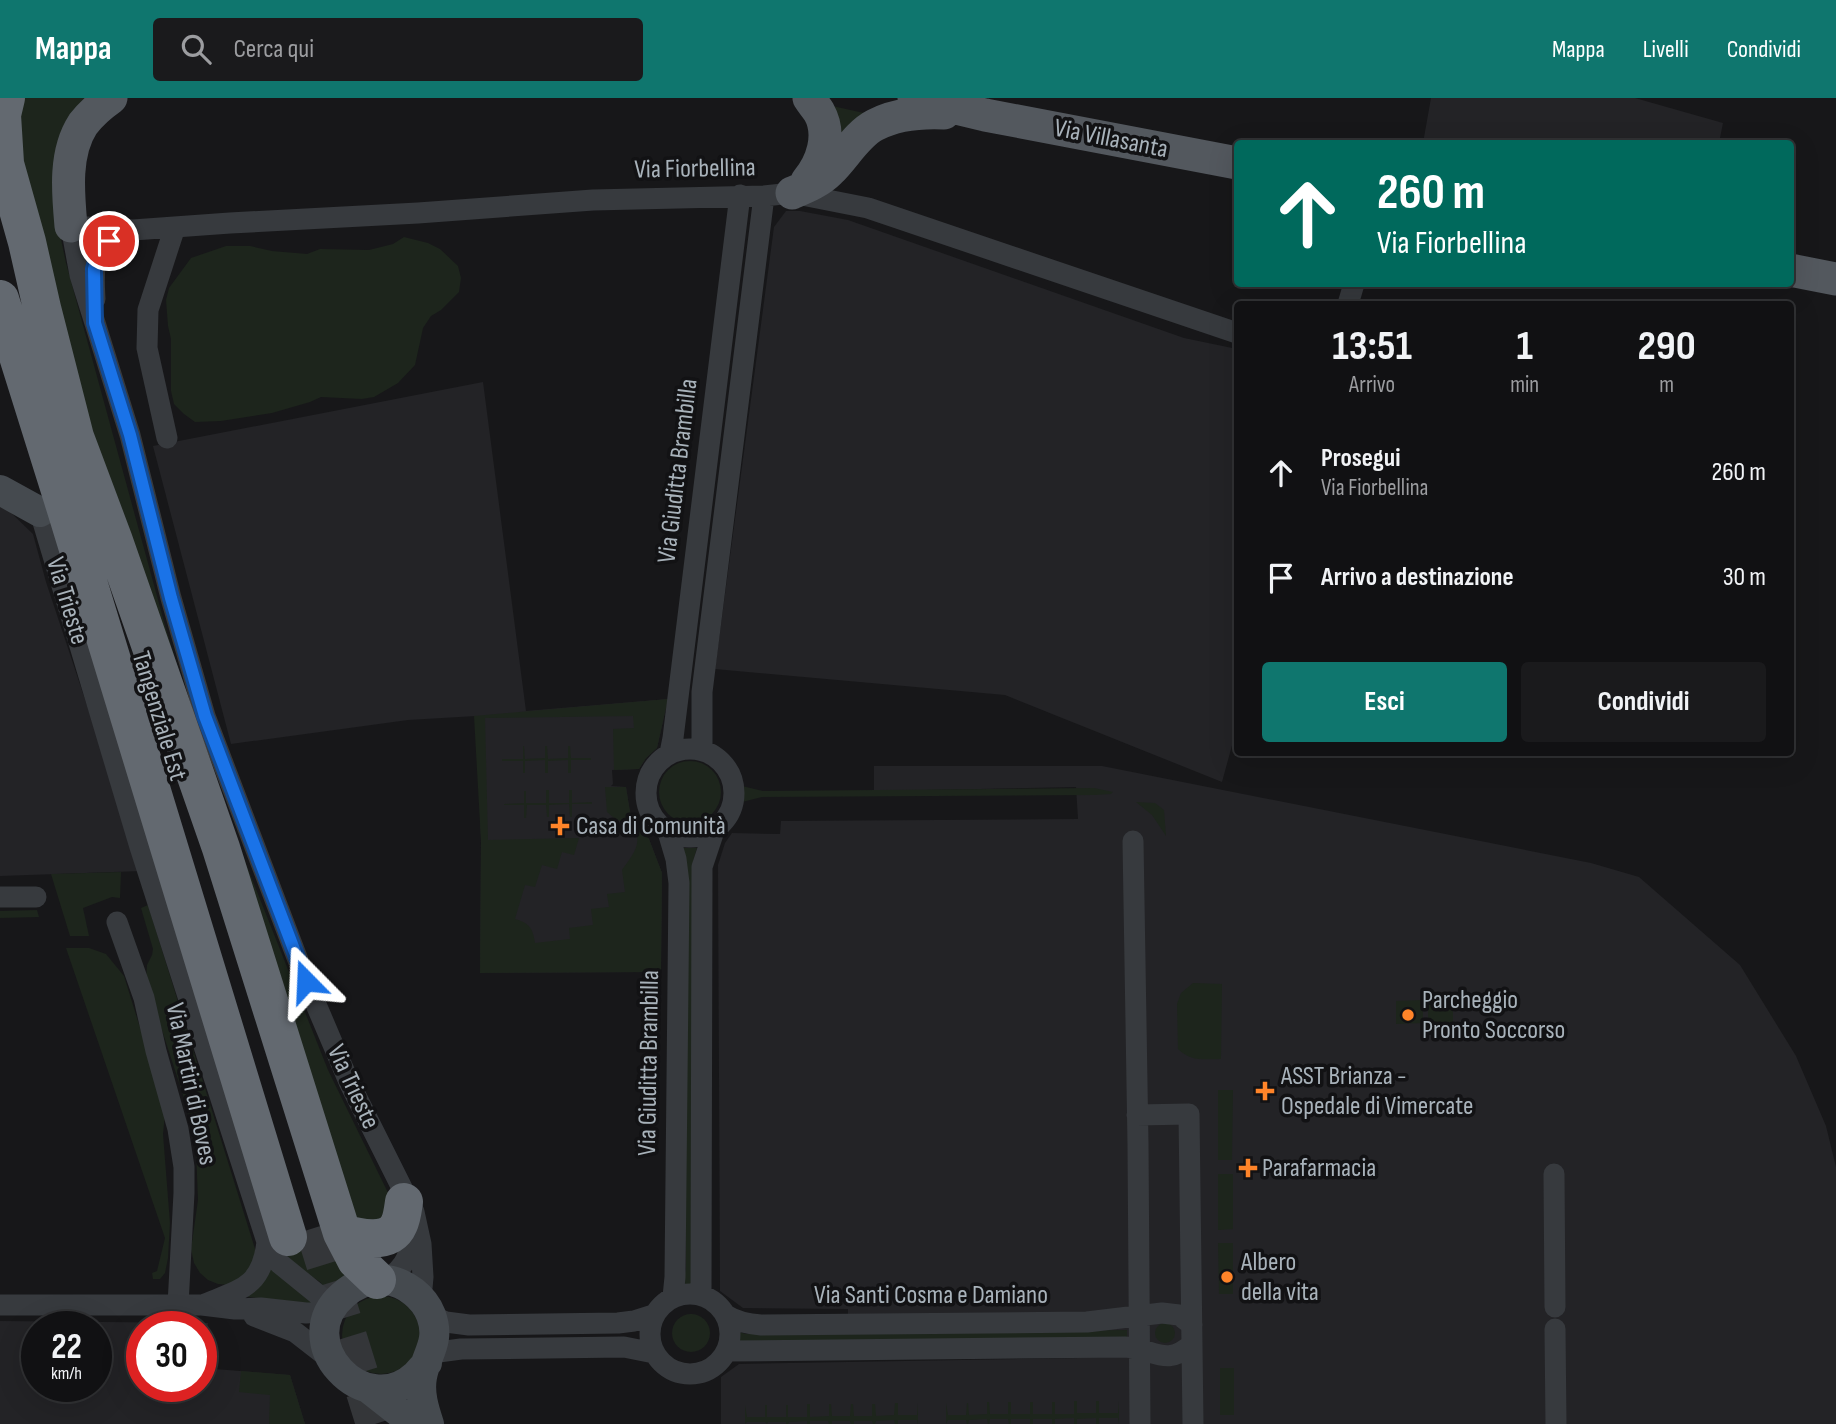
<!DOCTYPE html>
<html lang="it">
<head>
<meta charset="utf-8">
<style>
  body { margin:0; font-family:"Sofia Sans Condensed",sans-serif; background:#1a1a1c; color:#f1f3f6; height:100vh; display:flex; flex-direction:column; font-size:26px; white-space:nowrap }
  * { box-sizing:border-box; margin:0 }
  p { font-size:23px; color:#9c9da0 }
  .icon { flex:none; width:38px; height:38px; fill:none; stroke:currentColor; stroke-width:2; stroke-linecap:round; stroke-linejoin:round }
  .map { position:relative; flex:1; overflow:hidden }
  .panel { position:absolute; left:1234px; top:203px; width:560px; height:455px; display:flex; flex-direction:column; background:#111113; border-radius:7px; box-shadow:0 7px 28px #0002,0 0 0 2px #303133 }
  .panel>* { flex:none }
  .banner { position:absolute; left:1234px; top:42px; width:560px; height:147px; border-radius:7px; box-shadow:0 7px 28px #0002,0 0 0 2px #303133; background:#00695c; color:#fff; overflow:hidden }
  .speed { position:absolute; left:21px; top:1213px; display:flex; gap:14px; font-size:35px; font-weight:700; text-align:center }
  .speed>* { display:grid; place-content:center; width:91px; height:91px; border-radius:50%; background:#111113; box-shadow:0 7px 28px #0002,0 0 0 2px #303133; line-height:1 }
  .speed small { font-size:18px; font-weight:400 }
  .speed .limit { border:10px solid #d22; background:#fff; color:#111 }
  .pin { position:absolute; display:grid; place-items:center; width:60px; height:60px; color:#fff; margin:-30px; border:4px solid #fff; border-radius:50%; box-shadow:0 2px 7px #0007 }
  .me { position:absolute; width:77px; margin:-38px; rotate:339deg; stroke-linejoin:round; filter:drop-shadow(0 0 5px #0008) }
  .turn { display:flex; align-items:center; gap:24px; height:147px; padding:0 28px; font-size:32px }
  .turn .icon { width:91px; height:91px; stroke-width:2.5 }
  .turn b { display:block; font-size:49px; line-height:60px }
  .eta { display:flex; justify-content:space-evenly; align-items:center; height:119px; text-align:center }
  .eta b { font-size:42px; font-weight:700; line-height:49px }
  .action { display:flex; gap:14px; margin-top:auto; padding:14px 28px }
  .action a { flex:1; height:80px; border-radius:7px; background:#0f766e; color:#fff; font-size:28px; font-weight:700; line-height:80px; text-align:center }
  .action a+a { background:#1a1a1c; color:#f1f3f6 }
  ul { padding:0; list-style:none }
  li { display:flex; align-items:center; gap:21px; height:105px; padding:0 28px }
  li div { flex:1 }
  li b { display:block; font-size:26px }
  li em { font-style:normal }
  header { display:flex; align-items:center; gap:42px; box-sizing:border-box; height:98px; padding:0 35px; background:#0f766e; color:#fff }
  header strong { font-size:33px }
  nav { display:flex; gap:38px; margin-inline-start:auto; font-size:24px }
  .search { width:490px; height:63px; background:#1a1a1c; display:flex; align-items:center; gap:18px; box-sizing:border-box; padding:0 24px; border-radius:7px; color:#9c9da0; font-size:26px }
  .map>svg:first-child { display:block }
</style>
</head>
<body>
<header>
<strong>Mappa</strong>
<div class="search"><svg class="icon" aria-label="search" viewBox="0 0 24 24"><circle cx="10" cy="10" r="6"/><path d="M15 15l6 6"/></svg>Cerca qui</div>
<nav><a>Mappa</a><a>Livelli</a><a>Condividi</a></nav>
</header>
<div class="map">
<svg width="1836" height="1326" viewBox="0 0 1836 1326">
  <rect width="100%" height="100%" fill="#171719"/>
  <path fill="#232326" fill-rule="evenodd" d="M 1431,0 L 1635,0 L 1723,25 L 1719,45 L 1423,45 Z
    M 786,113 L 800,113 L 848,122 L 1184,240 L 1237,251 L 1237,629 L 1222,684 L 1005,597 L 715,571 L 774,129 Z
    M 483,284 L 526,613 L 668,601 L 657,650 L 646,660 L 639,671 L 612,672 L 613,686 L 611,688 L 626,689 L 630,714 L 649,741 L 662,775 L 661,874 L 480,875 L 481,743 L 476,618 L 408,622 L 231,646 L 153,348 Z
    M 4,408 L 33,436 L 46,484 L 142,773 L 0,778 L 0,409 Z
    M 874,668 L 1102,668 L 1591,765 L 1639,779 L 1740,867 L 1796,958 L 1826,1028 L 1836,1069 L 1836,1326 L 721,1326 L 721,1279 L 739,1266 L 1079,1260 L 848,1234 L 848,1211 L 743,1210 L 720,1193 L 718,767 L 725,745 L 732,735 L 780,736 L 781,723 L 1078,721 L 1076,689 L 874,693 Z
    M 0,1223 L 208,1225 L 202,1270 L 290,1277 L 305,1326 L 0,1326 ZM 37,1228 L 96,1228 L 96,1288 L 37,1288 ZM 142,1228 L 201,1228 L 201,1288 L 142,1288 Z"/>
  <path fill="#1d251c" d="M 16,0 L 96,0 L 58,127 L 66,165 L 166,531 L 199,637 L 229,723 L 328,972 L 395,1109 L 360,1135 L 153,524 L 70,261 L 12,17 Z
    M 828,7 L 873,17 L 838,50 Z
    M 404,139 L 428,145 L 440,151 L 458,168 L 461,180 L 459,194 L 441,212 L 431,218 L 423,230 L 415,267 L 398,285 L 374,299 L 362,301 L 321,299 L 310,304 L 272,315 L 221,323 L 195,324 L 184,316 L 174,306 L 171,293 L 171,241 L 168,228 L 166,202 L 169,190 L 191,160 L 226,148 L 250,148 L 272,153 L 307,156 L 320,151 L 369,152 L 393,146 Z
    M 668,601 L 657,650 L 646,660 L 639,671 L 614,672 L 613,631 L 634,630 L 633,618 L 485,620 L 488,742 L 579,740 L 574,757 L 562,754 L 557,771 L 542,767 L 535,789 L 525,787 L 515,821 C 529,825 533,830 535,845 L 570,841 L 569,830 L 593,827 L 591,811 L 609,809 L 607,796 L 625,794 L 622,772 C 631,759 646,743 631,728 C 626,724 621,724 616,721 C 612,719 610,716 607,714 L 605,689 L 626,689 L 630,714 L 649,741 L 662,775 L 661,874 L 480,875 L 481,743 L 474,618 Z
    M 523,648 L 524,648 L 525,661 L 545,660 L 545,648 L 547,648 L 548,661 L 568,660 L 568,648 L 570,648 L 571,660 L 591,660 L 591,662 L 571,662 L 571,675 L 568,675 L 568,662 L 548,663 L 548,675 L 545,675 L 545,662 L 525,663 L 525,675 L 523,675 L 523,663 L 502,663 L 502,661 L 523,661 Z
    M659 694a31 31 0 1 1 62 0a31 31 0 1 1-62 0Z
    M 742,688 L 763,693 L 1094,690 L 1113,694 L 1111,696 L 1094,697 L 762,699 L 742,704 Z
    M 546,692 L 549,692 L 549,705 L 569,705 L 569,692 L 572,692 L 572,705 L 592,704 L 592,706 L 572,706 L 572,719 L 570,719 L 569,706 L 549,707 L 549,719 L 547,719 L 546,707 L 527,707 L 526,720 L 524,720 L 524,707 L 504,707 L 504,706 L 524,705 L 524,693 L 526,693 L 526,705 L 546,705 Z
    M 1136,704 L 1155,705 L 1164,712 L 1166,738 L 1152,717 Z
    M 682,750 L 697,750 L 693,763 L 694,1186 L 682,1186 L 686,1171 L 686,767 Z
    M 121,774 L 120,800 L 112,799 L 83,810 L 89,838 L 70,838 L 51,776 Z
    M 148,807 L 256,1154 L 248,1176 L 229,1187 L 218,1186 L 208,1182 L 200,1175 L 194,1165 L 191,1151 L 198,1102 L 196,1052 L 185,1003 L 146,883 L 147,867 L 152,857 L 153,851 L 141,810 Z
    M 37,812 L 39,819 L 0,820 L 0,813 Z
    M 66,850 L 89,850 L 106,856 L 124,878 L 155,978 L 165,1016 L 163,1036 L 170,1125 L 168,1160 L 165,1175 L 160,1181 L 153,1181 L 152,1175 L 157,1173 L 165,1140 Z
    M 1193,885 L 1222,886 L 1221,961 C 1205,961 1191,964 1178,951 L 1177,906 L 1181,895 Z
    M 1428,900 L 1453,900 L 1453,925 L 1428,924 Z
    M 1423,902 L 1423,925 L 1396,926 L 1396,903 Z
    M 1218,992 L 1233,992 L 1232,1062 L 1218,1062 Z
    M 1218,1076 L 1233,1076 L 1233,1131 L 1218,1132 Z
    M 327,1133 L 354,1177 L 330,1196 L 320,1184 L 302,1172 L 277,1149 Z
    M 1218,1145 L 1233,1145 L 1233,1196 L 1219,1196 Z
    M 270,1170 L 316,1206 L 248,1199 L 246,1197 Z
    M342 1237a39 39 0 1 1 78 0a39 39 0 1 1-78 0Z
    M672 1235a19 19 0 1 1 38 0a19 19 0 1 1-38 0Z
    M1155 1235a10 10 0 1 1 20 0a10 10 0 1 1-20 0Z
    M 1127,1232 L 1127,1239 L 740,1244 L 739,1234 L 746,1236 Z
    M 1220,1270 L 1234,1270 L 1234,1317 L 1220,1317 Z
    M 241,1273 L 290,1277 L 305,1326 L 269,1326 L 270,1297 L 239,1294 Z
    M 1074,1303 L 1077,1303 L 1077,1315 L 1096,1315 L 1096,1303 L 1099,1303 L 1099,1315 L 1118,1315 L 1119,1303 L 1119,1326 L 1118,1320 L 1099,1320 L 1099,1326 L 1096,1326 L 1096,1320 L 1077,1321 L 1077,1326 L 1074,1326 L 1074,1320 L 1055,1321 L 1055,1326 L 1052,1326 L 1052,1321 L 1033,1321 L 1033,1326 L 1030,1326 L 1030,1321 L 1011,1321 L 1011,1326 L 1009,1326 L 1008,1321 L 990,1321 L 989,1326 L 988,1326 L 987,1321 L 969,1322 L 968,1326 L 967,1326 L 966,1322 L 948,1322 L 946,1326 L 946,1305 L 948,1317 L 966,1317 L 967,1305 L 968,1305 L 969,1317 L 987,1316 L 987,1304 L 989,1304 L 990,1316 L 1008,1316 L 1008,1304 L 1011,1304 L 1011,1316 L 1030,1316 L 1030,1304 L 1033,1304 L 1033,1316 L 1052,1316 L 1052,1304 L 1055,1304 L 1055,1316 L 1074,1316 Z
    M 895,1305 L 898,1305 L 898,1317 L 917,1317 L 918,1305 L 918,1326 L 917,1322 L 898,1322 L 898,1326 L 895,1326 L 894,1322 L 876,1323 L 875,1326 L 873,1326 L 872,1323 L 854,1323 L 854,1326 L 851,1326 L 850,1323 L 832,1323 L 832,1326 L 829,1326 L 828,1323 L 810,1323 L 810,1326 L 807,1326 L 807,1323 L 789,1324 L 788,1326 L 786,1326 L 786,1324 L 768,1324 L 767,1326 L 765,1324 L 747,1324 L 745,1326 L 745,1307 L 747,1319 L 765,1319 L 765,1307 L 767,1307 L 767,1319 L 786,1319 L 786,1307 L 788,1307 L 788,1319 L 807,1319 L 807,1306 L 810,1306 L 810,1319 L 829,1318 L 829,1306 L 831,1306 L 832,1318 L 850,1318 L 851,1306 L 853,1306 L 854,1318 L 872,1318 L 872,1306 L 875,1306 L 876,1318 L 894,1317 Z"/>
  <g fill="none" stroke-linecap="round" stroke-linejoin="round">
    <path stroke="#343639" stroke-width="38" stroke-dasharray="38 19" stroke-linecap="butt" d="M 314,1130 L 375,1326"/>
    <path stroke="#373a3e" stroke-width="21" d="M 95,201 C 94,180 91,156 110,143 C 116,138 125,136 131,133
      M 1348,206 L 1354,186
      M 167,340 L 147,250 L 148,212 L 175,129
      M 40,414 L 140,749 L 267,1144 L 279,1165 L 332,1208
      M646 695a44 44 0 1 1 88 0a44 44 0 1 1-88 0Z
      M 702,652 L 702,594 L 764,98
      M 670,655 L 673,640 L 740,97
      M 668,734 L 676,761 L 679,785 L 675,1179 L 673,1199
      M 1133,743 L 1138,1046 L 1140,1326
      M 0,799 L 36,799
      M 117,824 L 144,900 L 156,953 L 178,1031 L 184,1069 L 184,1095 L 178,1207
      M 1137,1017 L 1189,1016 L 1193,1326
      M 1554,1076 L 1555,1209
      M 386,1182 C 407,1168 412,1155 409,1130
      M650 1236a40 40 0 1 1 80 0a40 40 0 1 1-80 0Z
      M 701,1197 L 702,769 L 714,733
      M 421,1201 L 423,1179 L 421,1146 L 414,1114 L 349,984 L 306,883 L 205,618 L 171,500 L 130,337 L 80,177 L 71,128 L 133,132 L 230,125 L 418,115 L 593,102 L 764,98 L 792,95 L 868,110 L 1237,235
      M 205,1206 C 242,1191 262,1188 267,1144
      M 0,1207 L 202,1207 L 235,1211 L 261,1210 L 306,1215 L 330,1214
      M 726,1217 C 737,1224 748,1226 761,1227 L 1087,1224 L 1162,1215 L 1179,1217 L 1192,1227
      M 254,1218 L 295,1234 L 331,1262
      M 431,1218 L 446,1224 L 469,1227 L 618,1225 L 634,1223 L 653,1217
      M 1555,1231 L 1556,1326
      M 727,1253 L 1125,1249 C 1153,1250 1166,1270 1192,1246
      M 431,1255 L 461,1251 L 624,1249 L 654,1255"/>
    <path stroke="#454a4f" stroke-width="30" d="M 0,392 L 40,414
      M 427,1265 C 423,1269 420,1273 416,1277 C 364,1325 289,1243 343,1197 C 355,1186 371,1180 387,1182 C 406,1185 424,1199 431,1217 C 441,1244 426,1256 422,1279 C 419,1295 424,1311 429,1326
      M 368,1290 L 405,1319 L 410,1326"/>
    <path stroke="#53585e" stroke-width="33" d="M 914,0 L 985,17 L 1237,65
      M 807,83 C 822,65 832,37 819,14 C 816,9 812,5 809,0
      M 792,95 C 806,89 819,84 830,73 C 844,60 857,36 875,27 C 896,16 921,14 944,15
      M 71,128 C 68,95 64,55 83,26 C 90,17 101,7 111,0
      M 1790,172 L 1836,181"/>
    <path stroke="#636970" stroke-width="38" d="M 0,48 L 27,144 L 42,210 L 75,339 L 114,443 L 221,750 L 342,1135 L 356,1162 L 377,1182
      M 5,65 L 2,17 L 6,0
      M 0,201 L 68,418 L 288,1139
      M 342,1135 C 359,1140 390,1147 399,1126 C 402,1120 403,1111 404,1104"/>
  </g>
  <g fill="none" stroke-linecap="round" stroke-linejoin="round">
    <defs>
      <path id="route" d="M 109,143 L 98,155 L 94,171 L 95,225 L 130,337 L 171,500 L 205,618 L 306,883"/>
    </defs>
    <use href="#route" stroke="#114b97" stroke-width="18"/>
    <use href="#route" stroke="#1a73e8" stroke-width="12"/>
  </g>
  <g fill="#ff8429" stroke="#121214" stroke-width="2.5">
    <path d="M556.5 717.5h7v7h7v7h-7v7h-7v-7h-7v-7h7z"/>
    <circle cx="1408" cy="917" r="7"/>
    <path d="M1261.5 982.5h7v7h7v7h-7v7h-7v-7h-7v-7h7z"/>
    <path d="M1244.5 1059.5h7v7h7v7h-7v7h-7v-7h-7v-7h7z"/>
    <circle cx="1227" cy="1179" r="7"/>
  </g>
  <g text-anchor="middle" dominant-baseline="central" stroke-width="7" stroke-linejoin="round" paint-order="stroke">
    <g font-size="26" fill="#a8b2ba" stroke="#121214">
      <text transform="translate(1111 41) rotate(11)">Via Villasanta</text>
      <text transform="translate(695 71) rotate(-1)">Via Fiorbellina</text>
      <text transform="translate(678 373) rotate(-83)">Via Giuditta Brambilla</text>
      <text transform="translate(67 503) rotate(73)">Via Trieste</text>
      <text transform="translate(159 618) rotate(73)">Tangenziale Est</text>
      <text transform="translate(649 965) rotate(-89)">Via Giuditta Brambilla</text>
      <text transform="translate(191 986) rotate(78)">Via Martiri di Boves</text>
      <text transform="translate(353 989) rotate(65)">Via Trieste</text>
      <text x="931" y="1197">Via Santi Cosma e Damiano</text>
    </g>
    <g font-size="26" fill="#a8b2ba" stroke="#121214" text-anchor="start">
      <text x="576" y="728">Casa di Comunità</text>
      <text x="1422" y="902">Parcheggio<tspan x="1422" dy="30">Pronto Soccorso</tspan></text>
      <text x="1281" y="978">ASST Brianza -<tspan x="1281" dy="30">Ospedale di Vimercate</tspan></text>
      <text x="1262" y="1070">Parafarmacia</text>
      <text x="1241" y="1164">Albero<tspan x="1241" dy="30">della vita</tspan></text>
    </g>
  </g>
</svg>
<div class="speed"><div>22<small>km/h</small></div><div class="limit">30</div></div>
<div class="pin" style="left:109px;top:143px;background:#d93025"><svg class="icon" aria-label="arrive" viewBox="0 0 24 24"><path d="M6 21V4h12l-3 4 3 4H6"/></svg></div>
<svg class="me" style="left:306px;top:883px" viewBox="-20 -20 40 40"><path d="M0-17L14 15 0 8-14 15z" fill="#1a73e8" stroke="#fff" stroke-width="4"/></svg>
<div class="banner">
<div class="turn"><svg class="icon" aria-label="ahead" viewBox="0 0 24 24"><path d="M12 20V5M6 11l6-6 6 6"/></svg><div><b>260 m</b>Via Fiorbellina</div></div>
</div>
<section class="panel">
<div class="eta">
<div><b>13:51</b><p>Arrivo</p></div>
<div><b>1</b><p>min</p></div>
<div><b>290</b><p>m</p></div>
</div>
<ul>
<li><svg class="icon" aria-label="ahead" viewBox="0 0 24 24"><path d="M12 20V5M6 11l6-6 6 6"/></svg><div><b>Prosegui</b><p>Via Fiorbellina</p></div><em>260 m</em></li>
<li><svg class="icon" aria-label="arrive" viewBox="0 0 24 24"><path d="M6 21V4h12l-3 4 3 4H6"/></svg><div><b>Arrivo a destinazione</b></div><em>30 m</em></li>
</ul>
<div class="action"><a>Esci</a><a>Condividi</a></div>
</section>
</div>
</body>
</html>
